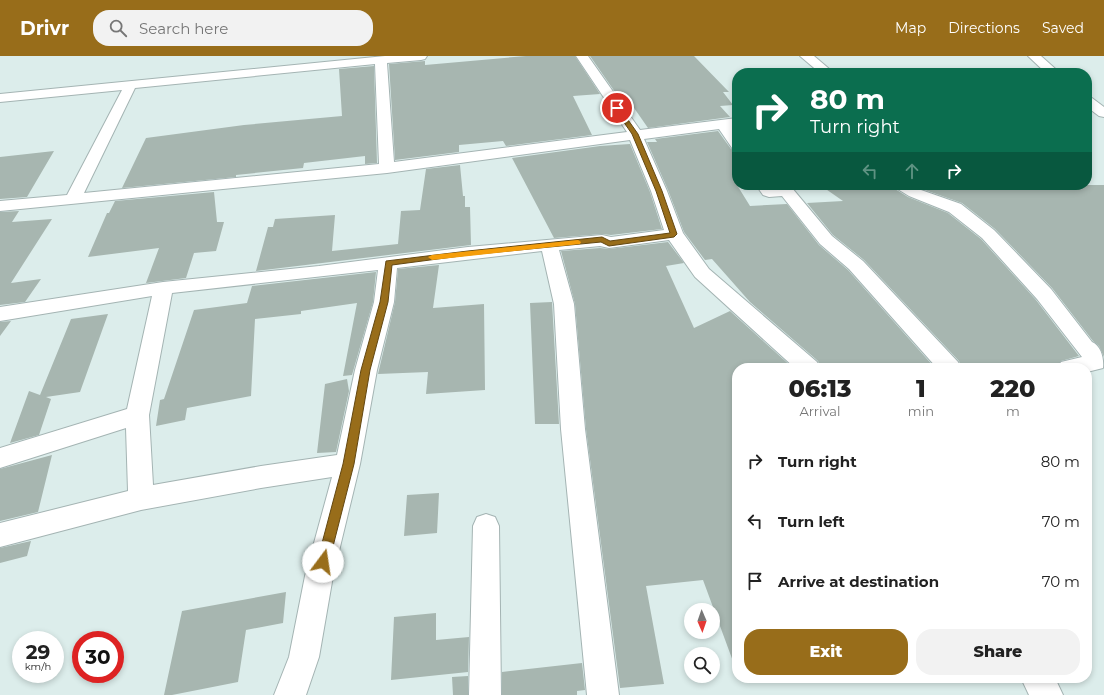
<!DOCTYPE html>
<html lang="en">
<head>
<meta charset="utf-8">
<style>
  body { margin:0; font-family:Montserrat,sans-serif; background:#f2f2f2; color:#222; height:100vh; display:flex; flex-direction:column; font-size:15px; white-space:nowrap }
  * { box-sizing:border-box; margin:0 }
  p { font-size:13px; color:#767676 }
  .icon { flex:none; width:22px; height:22px; fill:none; stroke:currentColor; stroke-width:2; stroke-linecap:round; stroke-linejoin:round }
  .map { position:relative; flex:1; overflow:hidden }
  .sheet { position:absolute; left:732px; top:307px; width:360px; height:320px; display:flex; flex-direction:column; background:#fff; border-radius:16px; box-shadow:0 2px 6px #0003 }
  .sheet>* { flex:none }
  .banner { position:absolute; left:732px; top:12px; width:360px; height:122px; border-radius:16px; box-shadow:0 2px 6px #0003; background:#0b6e4f; color:#fff; overflow:hidden }
  .needle { width:26px; rotate:178deg }
  .tools { position:absolute; left:684px; top:547px; display:grid; gap:8px }
  .tools a { display:grid; place-items:center; width:36px; height:36px; border-radius:50%; background:#fff; box-shadow:0 2px 6px #0003; font-size:20px }
  .speed { position:absolute; left:12px; top:575px; display:flex; gap:8px; font-size:20px; font-weight:700; text-align:center }
  .speed>* { display:grid; place-content:center; width:52px; height:52px; border-radius:50%; background:#fff; box-shadow:0 2px 6px #0003; line-height:1 }
  .speed small { font-size:10px; font-weight:400 }
  .speed .limit { border:6px solid #d22; background:#fff; color:#111 }
  .pin { position:absolute; display:grid; place-items:center; width:34px; height:34px; color:#fff; margin:-17px; border:2px solid #fff; border-radius:50%; box-shadow:0 1px 4px #0007 }
  .me { position:absolute; width:44px; margin:-22px; rotate:14deg; stroke-linejoin:round; filter:drop-shadow(0 0 3px #0008) }
  .turn { display:flex; align-items:center; gap:14px; height:84px; padding:0 12px; font-size:18px }
  .turn .icon { width:52px; height:52px; stroke-width:2.5 }
  .turn b { display:block; font-size:28px; line-height:34px }
  .lanes { display:flex; align-items:center; height:38px; padding:0 12px; background:#0003; justify-content:center; gap:20px; direction:ltr }
  .lanes .off { opacity:.35 }
  .eta { display:flex; justify-content:space-evenly; align-items:center; height:68px; text-align:center }
  .eta b { font-size:24px; font-weight:800; line-height:28px }
  .primary-button { display:flex; gap:8px; margin-top:auto; padding:8px 12px }
  .primary-button a { flex:1; height:46px; border-radius:16px; background:#986d1a; color:#fff; font-size:16px; font-weight:800; line-height:46px; text-align:center }
  .primary-button a+a { background:#f2f2f2; color:#222 }
  ul { padding:0; list-style:none }
  li { display:flex; align-items:center; gap:12px; height:60px; padding:0 12px }
  li div { flex:1 }
  li b { display:block; font-size:15px }
  li em { font-style:normal }
  header { display:flex; align-items:center; gap:24px; box-sizing:border-box; height:56px; padding:0 20px; background:#986d1a; color:#fff }
  header strong { font-size:19px }
  nav { display:flex; gap:22px; margin-inline-start:auto; font-size:14px }
  .search { width:280px; height:36px; background:#f2f2f2; display:flex; align-items:center; gap:10px; box-sizing:border-box; padding:0 14px; border-radius:16px; color:#767676; font-size:15px }
  .map>svg:first-child { display:block }
</style>
</head>
<body>
<header>
<strong>Drivr</strong>
<div class="search"><svg class="icon" aria-label="search" viewBox="0 0 24 24"><circle cx="10" cy="10" r="6"/><path d="M15 15l6 6"/></svg>Search here</div>
<nav><a>Map</a><a>Directions</a><a>Saved</a></nav>
</header>
<div class="map">
<svg width="1104" height="639" viewBox="0 0 1104 639">
  <rect width="100%" height="100%" fill="#dcedeb"/>
  <path fill="#a7b6b0" d="M 526,0 L 575,0 L 600,38 L 573,40 L 592,79 L 506,90 L 503,85 L 459,89 L 459,96 L 395,104 L 389,8 L 425,5 L 425,9 Z
    M 590,0 L 694,0 L 729,36 L 723,36 L 733,49 L 720,50 L 730,61 L 648,72 L 623,36 L 615,36 Z
    M 374,10 L 377,107 L 365,108 L 365,100 L 304,107 L 303,112 L 236,119 L 236,121 L 122,132 L 146,82 L 244,69 L 342,60 L 339,13 Z
    M 718,75 L 731,93 L 737,94 L 737,129 L 750,150 L 787,148 L 819,189 L 848,214 L 935,312 L 821,312 L 818,305 L 750,246 L 712,203 L 705,204 L 684,176 L 668,134 L 647,86 L 657,86 L 655,83 Z
    M 630,88 L 650,136 L 662,173 L 611,179 L 602,178 L 554,182 L 512,102 L 600,90 Z
    M 54,95 L 27,141 L 0,143 L 0,101 Z
    M 460,109 L 463,140 L 465,140 L 465,151 L 470,151 L 471,189 L 256,215 L 268,171 L 273,171 L 275,163 L 335,159 L 332,195 L 398,188 L 401,155 L 420,154 L 426,113 Z
    M 820,129 L 893,129 L 895,133 L 908,141 L 948,157 L 981,183 L 1036,244 L 1079,300 L 1061,305 L 1057,312 L 962,312 L 959,305 L 864,204 L 833,179 L 807,147 L 843,145 Z
    M 916,129 L 1104,129 L 1104,301 L 1099,290 L 1093,285 L 1052,232 L 995,173 L 962,147 L 922,133 Z
    M 214,136 L 217,166 L 224,166 L 216,195 L 194,197 L 186,222 L 146,227 L 159,192 L 88,201 L 107,157 L 109,157 L 115,145 Z
    M 19,155 L 12,166 L 52,163 L 11,227 L 41,223 L 25,246 L 0,249 L 0,156 Z
    M 668,186 L 684,207 L 666,210 L 694,272 L 730,255 L 793,312 L 737,312 L 737,608 L 734,608 L 703,524 L 646,530 L 664,628 L 620,632 L 586,373 L 575,248 L 561,195 L 600,192 L 609,193 Z
    M 439,209 L 433,252 L 484,248 L 485,334 L 426,338 L 428,316 L 378,318 L 395,246 L 398,213 Z
    M 376,216 L 373,246 L 352,319 L 343,320 L 357,247 L 301,255 L 301,258 L 255,263 L 251,340 L 187,352 L 185,364 L 156,370 L 160,344 L 164,343 L 194,254 L 247,247 L 252,230 Z
    M 552,246 L 559,368 L 535,368 L 530,247 Z
    M 108,258 L 80,336 L 46,341 L 51,343 L 39,379 L 10,387 L 29,335 L 40,339 L 71,263 Z
    M 11,265 L 0,280 L 0,266 Z
    M 347,323 L 349,335 L 336,396 L 317,397 L 325,328 Z
    M 52,399 L 38,456 L 0,465 L 0,413 Z
    M 439,437 L 437,477 L 404,480 L 407,439 Z
    M 31,485 L 27,500 L 0,507 L 0,492 Z
    M 286,536 L 283,567 L 246,574 L 238,626 L 172,639 L 164,639 L 182,555 Z
    M 436,557 L 436,584 L 469,581 L 468,616 L 391,624 L 394,561 Z
    M 582,607 L 585,634 L 577,635 L 577,639 L 502,639 L 502,616 Z
    M 468,620 L 468,639 L 453,639 L 452,621 Z"/>
  <g fill="none" stroke-linecap="round" stroke-linejoin="round">
    <defs>
      <path id="minor" d="M 385,0 L 427,0 L 425,3 L 421,4 L 387,7 L 394,106 L 627,76 L 576,0 L 588,0 L 640,74 L 737,62 L 737,70 L 732,71 L 737,78 L 737,93 L 732,92 L 719,73 L 644,83 L 667,135 L 683,177 L 709,213 L 817,306 L 820,312 L 795,312 L 695,221 L 669,184 L 609,192 L 600,190 L 559,194 L 574,248 L 585,373 L 619,639 L 587,639 L 561,373 L 554,248 L 542,195 L 397,212 L 394,246 L 377,314 L 360,408 L 333,520 L 319,601 L 306,639 L 274,639 L 289,601 L 305,520 L 332,421 L 261,432 L 141,454 L 0,491 L 0,467 L 128,435 L 126,372 L 0,412 L 0,392 L 127,353 L 152,240 L 0,265 L 0,251 L 163,226 L 319,210 L 468,191 L 602,179 L 611,181 L 664,174 L 651,135 L 630,84 L 387,117 L 0,155 L 0,145 L 67,139 L 122,34 L 0,46 L 0,38 ZM 375,8 L 379,108 L 84,137 L 135,32 ZM 378,214 L 374,246 L 355,314 L 337,399 L 261,410 L 153,429 L 149,359 L 172,237 Z
        M 800,0 L 814,0 L 834,17 L 820,17 Z
        M 1028,0 L 1041,0 L 1060,17 L 1046,17 Z
        M 1087,41 L 1092,42 L 1104,51 L 1104,61 L 1099,60 L 1087,51 Z
        M 756,129 L 792,132 L 832,180 L 863,205 L 958,306 L 961,312 L 937,312 L 849,213 L 820,188 L 782,140 L 769,141 L 763,139 Z
        M 894,129 L 913,129 L 921,134 L 961,148 L 994,174 L 1051,233 L 1092,286 C 1101,290 1104,302 1103,312 L 1087,316 L 1087,312 L 1058,312 L 1061,306 L 1082,301 L 1037,243 L 982,182 L 949,156 L 909,140 L 896,132 Z
        M 486,458 L 495,461 L 499,470 L 501,639 L 469,639 L 473,470 L 477,461 Z
        M 1021,622 L 1055,622 L 1063,639 L 1029,639 Z"/>
    </defs>
    <use href="#minor" stroke="#a4b4b3" stroke-width="2"/>
    <use href="#minor" fill="#fff" fill-rule="evenodd"/>
  </g>
  <path fill="#986d1a" stroke="#634711" d="M 617,50 L 619,51 L 638,78 L 662,135 L 677,178 L 674,181 L 609,190 L 601,186 L 468,199 L 392,209 L 388,246 L 370,314 L 354,408 L 329,506 L 327,510 L 323,512 L 319,510 L 317,506 L 343,408 L 361,314 L 380,246 L 386,205 L 468,195 L 602,181 L 610,185 L 670,177 L 656,135 L 632,78 L 614,52 Z"/>
  <path fill="#f59e0b" d="M 578,184 L 581,186 L 580,188 L 432,204 L 428,201 L 432,199 Z"/>
</svg>
<div class="tools">
<a><svg class="needle" viewBox="-14 -14 28 28"><path d="M0-13l5 13h-10z" fill="#e53935"/><path d="M0 13l5-13h-10z" fill="#767676"/></svg></a>
<a><svg class="icon" aria-label="search" viewBox="0 0 24 24"><circle cx="10" cy="10" r="6"/><path d="M15 15l6 6"/></svg></a>
</div>
<div class="speed"><div>29<small>km/h</small></div><div class="limit">30</div></div>
<div class="pin" style="left:617px;top:52px;background:#d93025"><svg class="icon" aria-label="arrive" viewBox="0 0 24 24"><path d="M6 21V4h12l-3 4 3 4H6"/></svg></div>
<svg class="me" style="left:323px;top:506px" viewBox="-20 -20 40 40"><circle r="19" fill="#fff"/><path d="M0-13L10 11 0 6-10 11z" fill="#986d1a"/></svg>
<div class="banner">
<div class="turn"><svg class="icon" aria-label="right" viewBox="0 0 24 24"><path d="M7 20v-9h11M14 6l5 5-5 5"/></svg><div><b>80 m</b>Turn right</div></div>
<div class="lanes"><svg class="icon off" aria-label="left" viewBox="0 0 24 24"><path d="M17 20v-9H6M10 6l-5 5 5 5"/></svg><svg class="icon off" aria-label="ahead" viewBox="0 0 24 24"><path d="M12 20V5M6 11l6-6 6 6"/></svg><svg class="icon" aria-label="right" viewBox="0 0 24 24"><path d="M7 20v-9h11M14 6l5 5-5 5"/></svg></div>
</div>
<section class="sheet">
<div class="eta">
<div><b>06:13</b><p>Arrival</p></div>
<div><b>1</b><p>min</p></div>
<div><b>220</b><p>m</p></div>
</div>
<ul>
<li><svg class="icon" aria-label="right" viewBox="0 0 24 24"><path d="M7 20v-9h11M14 6l5 5-5 5"/></svg><div><b>Turn right</b></div><em>80 m</em></li>
<li><svg class="icon" aria-label="left" viewBox="0 0 24 24"><path d="M17 20v-9H6M10 6l-5 5 5 5"/></svg><div><b>Turn left</b></div><em>70 m</em></li>
<li><svg class="icon" aria-label="arrive" viewBox="0 0 24 24"><path d="M6 21V4h12l-3 4 3 4H6"/></svg><div><b>Arrive at destination</b></div><em>70 m</em></li>
</ul>
<div class="primary-button"><a>Exit</a><a>Share</a></div>
</section>
</div>
</body>
</html>
